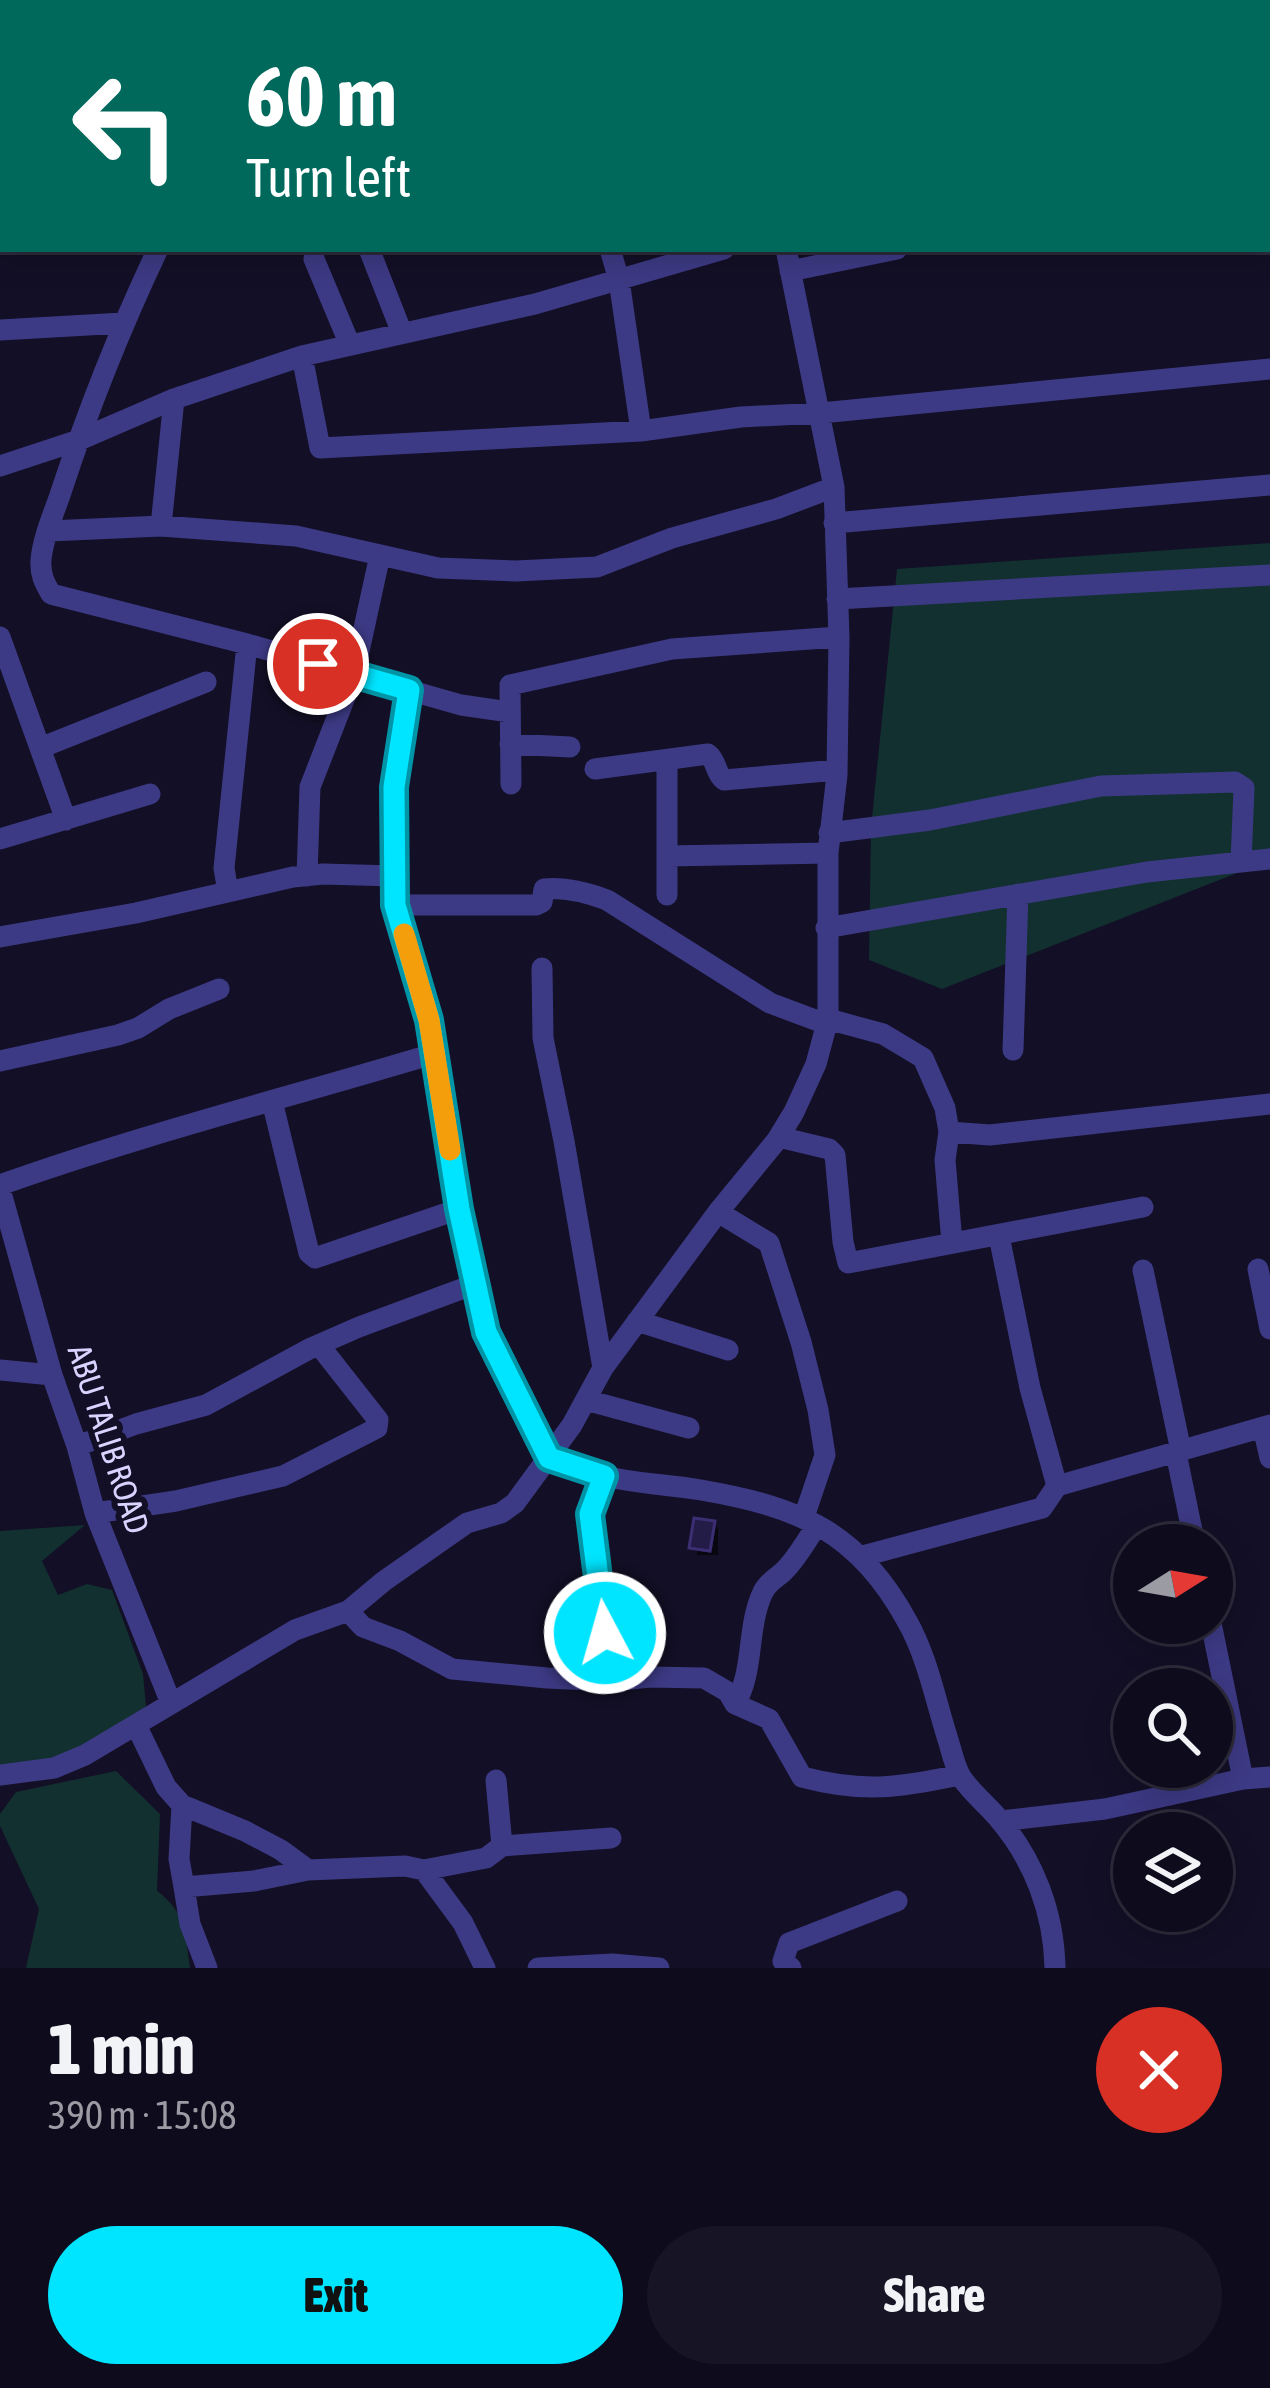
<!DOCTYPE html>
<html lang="en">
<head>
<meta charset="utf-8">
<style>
  body { margin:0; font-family:"Asap Condensed",sans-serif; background:#171425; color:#f1f3f6; height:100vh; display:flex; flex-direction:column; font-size:45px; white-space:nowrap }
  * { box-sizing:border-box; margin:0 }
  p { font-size:39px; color:#9b9ba3 }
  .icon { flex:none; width:66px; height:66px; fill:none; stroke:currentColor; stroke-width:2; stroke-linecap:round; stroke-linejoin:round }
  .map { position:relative; height:1968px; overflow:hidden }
  .side { display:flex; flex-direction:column; background:#0e0b1c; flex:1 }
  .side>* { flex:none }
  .guide { position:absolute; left:0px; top:0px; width:1272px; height:252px; box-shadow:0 6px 30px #0003,0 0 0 3px #2e2b3b; background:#00695c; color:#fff; overflow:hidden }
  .needle { width:78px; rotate:79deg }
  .fabs { position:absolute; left:1113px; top:1524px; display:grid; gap:24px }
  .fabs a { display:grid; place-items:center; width:120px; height:120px; border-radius:50%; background:#0e0b1c; box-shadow:0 6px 30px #0003,0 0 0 3px #2e2b3b; font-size:60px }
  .pin { position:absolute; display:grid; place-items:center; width:102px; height:102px; color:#fff; margin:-51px; border:6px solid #fff; border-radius:50%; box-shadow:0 3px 12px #0007 }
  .me { position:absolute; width:132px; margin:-66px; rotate:354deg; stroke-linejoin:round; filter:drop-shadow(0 0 9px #0008) }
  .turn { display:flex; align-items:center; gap:42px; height:252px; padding:0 48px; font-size:54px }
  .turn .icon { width:156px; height:156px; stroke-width:2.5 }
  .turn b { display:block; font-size:84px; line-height:102px }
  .round { display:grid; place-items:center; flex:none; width:126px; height:126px; border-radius:63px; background:#171425 }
  .head { display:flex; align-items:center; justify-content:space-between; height:204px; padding:0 48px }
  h1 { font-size:72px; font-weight:800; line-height:90px }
  .cta { display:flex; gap:24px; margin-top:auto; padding:24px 48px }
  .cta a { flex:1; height:138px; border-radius:72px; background:#00e5ff; color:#111; font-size:48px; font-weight:800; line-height:138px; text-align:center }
  .cta a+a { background:#171425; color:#f1f3f6 }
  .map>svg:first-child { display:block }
</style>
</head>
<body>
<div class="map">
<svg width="1270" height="1968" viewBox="0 0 1270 1968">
  <defs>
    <filter id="shadow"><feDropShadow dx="9" dy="9" stdDeviation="0" flood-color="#0009"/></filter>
  </defs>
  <rect width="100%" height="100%" fill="#130f26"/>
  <path fill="#12302f" d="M 1270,543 L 1270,860 L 942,989 L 869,960 L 871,828 L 897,569 Z
    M 85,1525 L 42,1561 L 58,1595 L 87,1584 L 112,1590 L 143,1674 L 146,1706 L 119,1734 L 64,1760 L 0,1768 L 0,1531 Z
    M 116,1771 L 160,1814 L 157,1891 C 187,1913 185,1934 190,1968 L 26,1968 L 39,1909 L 0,1826 L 0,1814 L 16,1792 Z"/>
  <path fill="#241b47" stroke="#3b2d73" stroke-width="3" filter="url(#shadow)" d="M 694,1518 L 715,1521 L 710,1551 L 689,1548 Z"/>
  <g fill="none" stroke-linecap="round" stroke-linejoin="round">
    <path stroke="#3d3a85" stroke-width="21" d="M 546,0 L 547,3
      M 744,0 L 744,3
      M 899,0 L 899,3
      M 1020,0 L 1021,3
      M 1137,0 L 1138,3
      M 215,3 L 216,0
      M 1240,3 L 1241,0
      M 0,85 L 3,84
      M 1269,192 L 1270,191
      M 158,249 C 121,327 89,407 62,489 C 55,511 43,536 41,560 C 40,574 44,582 51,594 L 247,644 L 461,705 L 510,712
      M 369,249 L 402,333
      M 610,249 L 619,280 L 641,431
      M 314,259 L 350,345
      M 790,271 L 897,249
      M 0,330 L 123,323
      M 302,356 L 320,448 L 641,431 L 741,417 L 821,413 L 1270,369
      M 0,466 L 79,440 L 174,399 L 302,356 L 535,304 L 724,249
      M 834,523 L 1270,485
      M 161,526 L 174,399
      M 49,531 L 161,526 L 296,536 L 438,568 L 516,571 L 597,567 L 672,538 L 776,509 L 834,487
      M 837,599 L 1270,575
      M 0,637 L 66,820
      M 409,690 L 394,787 L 396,905 L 436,1053 L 459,1209 L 486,1332 L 549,1458 C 566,1463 584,1471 601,1475 C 633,1484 668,1484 701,1490 C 799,1507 858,1531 907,1621 C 928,1658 936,1703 949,1743 C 952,1753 955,1767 961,1777 C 971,1792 986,1804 998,1818 C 1034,1860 1054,1913 1055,1968
      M 510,744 L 570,747
      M 40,748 L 206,682
      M 667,760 L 667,895
      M 595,769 L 708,754 C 717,761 715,773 724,780 L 837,770
      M 511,784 L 510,685 L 672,649 L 839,637
      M 829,833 L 930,820 L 1101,786 L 1235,782 L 1244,788 L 1241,862
      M 0,839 L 150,794
      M 668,856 L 828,853
      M 307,876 L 310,787 L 354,674 L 380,555
      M 228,892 L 224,868 L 247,644
      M 396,905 L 536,905 L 542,902 L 544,889 C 564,887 588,893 607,900 L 770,1003 L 826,1024
      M 826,928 L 1147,872 L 1270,859
      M 0,937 L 136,913 L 293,877 L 323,874 L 394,876
      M 542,968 L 543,1038 L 564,1141 L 603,1368
      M 828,1019 L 883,1034 L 923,1058 L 945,1108 L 949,1132 L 945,1160 L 952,1243
      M 1013,1050 L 1018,894
      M 0,1061 L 118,1035 L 138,1028 L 169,1009 L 219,989
      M 272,1101 L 309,1253 L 315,1258 L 459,1209
      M 949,1132 L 990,1135 L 1270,1104
      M 779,1137 L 829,1149 L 835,1155 L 843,1242 L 848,1263 L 1143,1207
      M 0,1185 C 143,1134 290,1097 436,1053
      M 0,1189 L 52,1375 L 77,1446 L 95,1513 L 171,1703
      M 718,1212 L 769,1243 L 801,1342 L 818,1410 L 825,1455 L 804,1517
      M 999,1236 L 1030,1388 L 1057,1486
      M 1258,1269 L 1270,1329
      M 1143,1270 L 1181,1451
      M 637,1321 L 728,1350
      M 0,1370 L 52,1375
      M 586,1400 L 689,1428
      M 1263,1427 L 1270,1458
      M 77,1446 L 136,1424 L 206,1405 L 311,1348 L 359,1327 L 475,1284
      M 1176,1453 L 1195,1545
      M 604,1476 L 591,1514 L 605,1633
      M 95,1513 L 176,1501 L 283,1476 L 377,1428 L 378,1420 L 319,1345
      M 863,1556 L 1042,1508 L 1057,1486 L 1270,1425
      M 348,1611 L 363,1627 L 400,1641 L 452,1669 L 547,1678 L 612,1681 L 650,1677 L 704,1678 L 728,1692 L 735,1704 L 769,1719 L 802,1777 C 863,1793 898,1788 959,1775
      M 1211,1623 L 1243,1779
      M 735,1704 C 755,1670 746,1628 763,1592 C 768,1582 775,1579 783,1572 C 796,1560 807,1540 817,1525
      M 136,1725 L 166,1787 L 182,1805 L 245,1831 L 281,1850 L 308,1870 L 405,1866 L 424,1870 L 463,1923 L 485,1968
      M 0,1775 L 54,1768 L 85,1755 L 295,1630 L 348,1611 L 384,1581 L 467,1523 L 501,1513 L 515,1503 L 572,1425 L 603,1368 L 718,1212 L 777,1140 L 794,1112 L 816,1064 L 828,1019 L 828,853 L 837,775 L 839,637 L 834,487 L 786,249
      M 182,1805 L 179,1859 L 184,1887
      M 1001,1821 L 1105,1809 L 1243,1779 L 1270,1777
      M 502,1846 L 611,1838
      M 424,1870 L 486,1858 L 502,1846 L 496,1780
      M 207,1968 L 190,1924 L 184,1887 L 254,1881 L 308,1870
      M 538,1968 L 612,1964 L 659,1968
      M 791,1968 L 783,1961 L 789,1943 L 897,1901"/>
  </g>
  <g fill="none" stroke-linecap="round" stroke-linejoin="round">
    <defs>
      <path id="route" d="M 318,664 L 409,690 L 394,787 L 395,905 L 429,1020 L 459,1209 L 486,1332 L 549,1458 L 604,1476 L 590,1514 L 605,1633"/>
    </defs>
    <use href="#route" stroke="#0095a6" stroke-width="30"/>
    <use href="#route" stroke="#00e5ff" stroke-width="21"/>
    <path stroke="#f59e0b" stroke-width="21" d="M 404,934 L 429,1020 L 450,1150"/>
  </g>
  <g text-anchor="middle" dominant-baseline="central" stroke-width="12" stroke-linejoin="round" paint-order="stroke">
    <g font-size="33" fill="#d9d4ff" stroke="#130f26">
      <text transform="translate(109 1439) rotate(72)">ABU TALIB ROAD</text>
    </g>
  </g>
</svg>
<div class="fabs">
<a><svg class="needle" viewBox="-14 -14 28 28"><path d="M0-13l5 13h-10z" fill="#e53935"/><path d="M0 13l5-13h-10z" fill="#9b9ba3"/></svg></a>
<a><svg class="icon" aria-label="search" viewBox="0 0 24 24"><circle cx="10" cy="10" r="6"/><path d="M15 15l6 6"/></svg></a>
<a><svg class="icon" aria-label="layers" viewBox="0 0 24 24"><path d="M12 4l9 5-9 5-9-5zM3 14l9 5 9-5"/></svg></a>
</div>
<div class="pin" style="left:318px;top:664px;background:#d93025"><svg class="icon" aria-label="arrive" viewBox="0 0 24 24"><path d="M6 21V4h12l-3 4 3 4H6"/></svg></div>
<svg class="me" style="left:605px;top:1633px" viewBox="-20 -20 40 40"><circle r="17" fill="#00e5ff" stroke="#fff" stroke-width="3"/><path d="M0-11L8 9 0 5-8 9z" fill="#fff"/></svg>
<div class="guide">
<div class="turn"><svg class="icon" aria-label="left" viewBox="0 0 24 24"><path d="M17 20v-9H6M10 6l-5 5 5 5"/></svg><div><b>60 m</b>Turn left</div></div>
</div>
</div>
<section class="side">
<div class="head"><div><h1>1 min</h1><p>390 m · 15:08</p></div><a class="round" style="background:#d93025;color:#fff"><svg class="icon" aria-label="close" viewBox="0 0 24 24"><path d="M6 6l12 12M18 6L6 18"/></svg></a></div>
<div class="cta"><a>Exit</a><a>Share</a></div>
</section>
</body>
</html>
